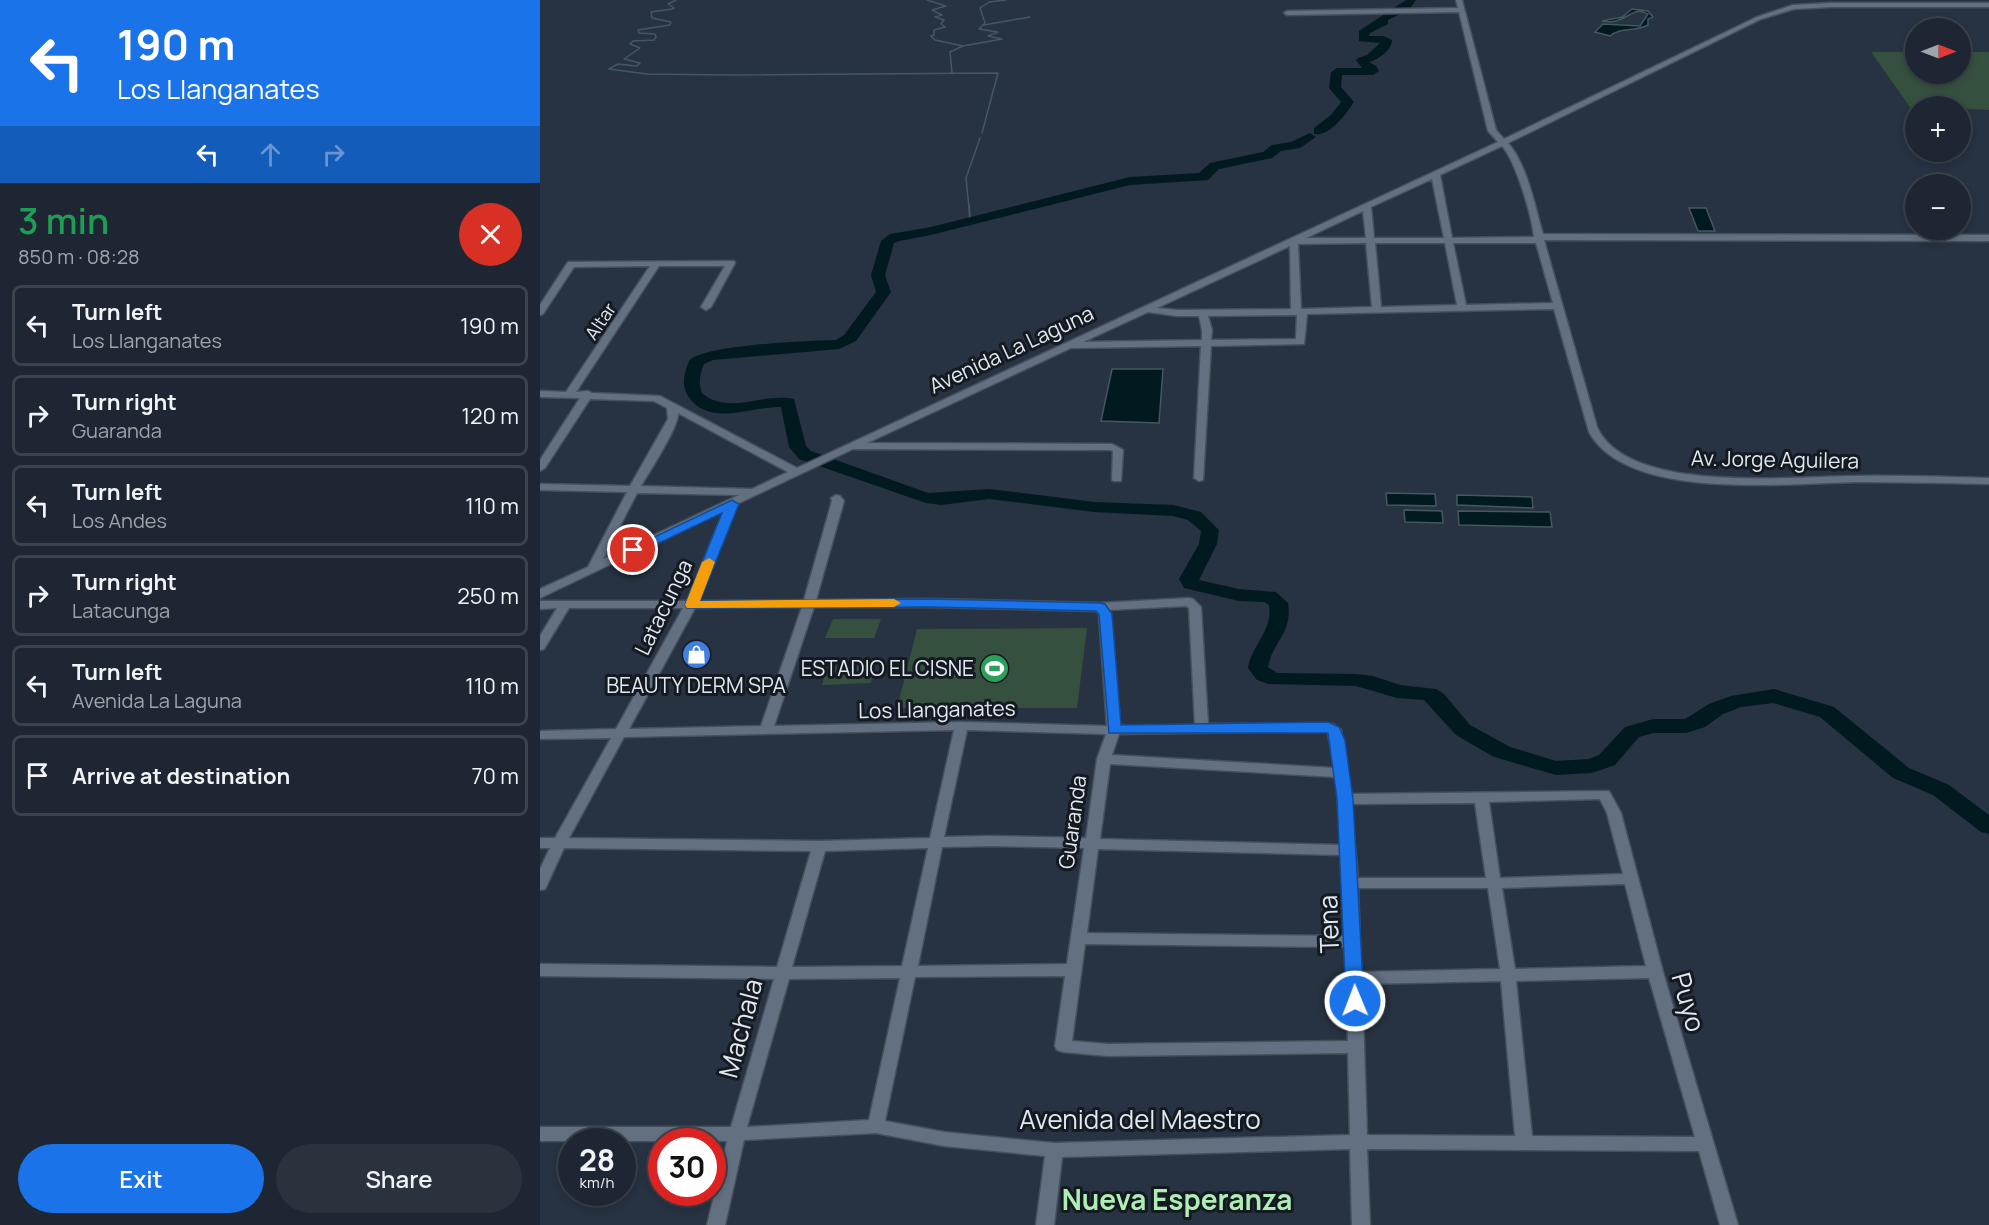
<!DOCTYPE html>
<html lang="en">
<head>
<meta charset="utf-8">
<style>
  body { margin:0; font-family:Manrope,sans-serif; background:#2a323e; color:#f1f3f6; height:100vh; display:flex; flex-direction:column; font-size:22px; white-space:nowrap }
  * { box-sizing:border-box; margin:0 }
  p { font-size:20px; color:#a0a5ac }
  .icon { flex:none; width:33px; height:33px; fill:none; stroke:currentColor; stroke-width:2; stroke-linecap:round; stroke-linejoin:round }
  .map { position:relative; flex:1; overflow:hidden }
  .sheet { display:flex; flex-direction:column; background:#1d2632; width:540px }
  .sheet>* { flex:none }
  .guide { background:#1a73e8; color:#fff; overflow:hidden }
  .needle { width:39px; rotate:90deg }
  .buttons { position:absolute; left:1365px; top:18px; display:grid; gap:12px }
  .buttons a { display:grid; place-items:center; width:66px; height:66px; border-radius:50%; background:#1d2632; box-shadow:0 3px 9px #0003,0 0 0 2px #3b434d; font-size:30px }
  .speed { position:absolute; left:18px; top:1128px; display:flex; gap:12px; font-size:30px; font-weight:700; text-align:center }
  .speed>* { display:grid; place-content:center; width:78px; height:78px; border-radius:50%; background:#1d2632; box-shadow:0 3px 9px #0003,0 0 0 2px #3b434d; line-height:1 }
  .speed small { font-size:15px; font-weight:400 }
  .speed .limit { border:9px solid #d22; background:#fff; color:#111 }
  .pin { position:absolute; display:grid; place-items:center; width:51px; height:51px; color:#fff; margin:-26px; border:3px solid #fff; border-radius:50%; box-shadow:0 2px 6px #0007 }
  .me { position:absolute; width:66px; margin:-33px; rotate:359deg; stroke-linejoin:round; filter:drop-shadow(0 0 4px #0008) }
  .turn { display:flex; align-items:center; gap:21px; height:126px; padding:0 18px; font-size:27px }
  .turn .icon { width:78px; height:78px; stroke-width:2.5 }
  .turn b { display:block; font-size:42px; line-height:51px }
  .lanes { display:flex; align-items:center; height:57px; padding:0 18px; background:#0003; justify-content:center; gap:30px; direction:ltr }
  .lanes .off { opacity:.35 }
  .round { display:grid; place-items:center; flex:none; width:63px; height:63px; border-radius:32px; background:#2a323e }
  .summary { display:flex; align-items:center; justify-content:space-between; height:102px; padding:0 18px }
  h1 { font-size:36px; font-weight:600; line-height:45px; color:#1e9e55 }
  .action { display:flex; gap:12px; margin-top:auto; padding:12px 18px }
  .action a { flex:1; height:69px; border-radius:36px; background:#1a73e8; color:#fff; font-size:24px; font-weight:600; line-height:69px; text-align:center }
  .action a+a { background:#2a323e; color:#f1f3f6 }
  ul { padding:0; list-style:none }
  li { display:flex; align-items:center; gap:18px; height:81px; margin:0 12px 9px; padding:0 6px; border:3px solid #3b434d; border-radius:9px }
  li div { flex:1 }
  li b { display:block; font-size:22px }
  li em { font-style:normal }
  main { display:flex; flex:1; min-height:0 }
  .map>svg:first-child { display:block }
</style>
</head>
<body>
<main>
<section class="sheet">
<div class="guide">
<div class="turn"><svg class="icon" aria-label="left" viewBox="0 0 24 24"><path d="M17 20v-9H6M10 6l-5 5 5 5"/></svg><div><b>190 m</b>Los Llanganates</div></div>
<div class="lanes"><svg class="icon" aria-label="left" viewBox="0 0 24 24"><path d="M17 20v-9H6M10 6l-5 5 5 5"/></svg><svg class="icon off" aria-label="ahead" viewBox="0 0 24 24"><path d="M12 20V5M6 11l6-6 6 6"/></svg><svg class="icon off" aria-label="right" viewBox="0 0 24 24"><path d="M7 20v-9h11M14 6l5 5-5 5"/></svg></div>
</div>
<div class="summary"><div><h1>3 min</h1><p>850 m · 08:28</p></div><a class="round" style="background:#d93025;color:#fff"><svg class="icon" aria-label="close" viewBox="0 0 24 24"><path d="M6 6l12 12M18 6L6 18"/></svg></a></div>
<ul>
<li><svg class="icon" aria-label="left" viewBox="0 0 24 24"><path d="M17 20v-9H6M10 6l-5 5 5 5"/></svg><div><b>Turn left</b><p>Los Llanganates</p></div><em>190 m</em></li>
<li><svg class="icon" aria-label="right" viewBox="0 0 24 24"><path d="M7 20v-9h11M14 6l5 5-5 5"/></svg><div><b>Turn right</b><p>Guaranda</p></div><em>120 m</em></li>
<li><svg class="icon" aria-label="left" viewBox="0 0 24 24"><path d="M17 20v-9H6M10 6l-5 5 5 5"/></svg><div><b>Turn left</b><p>Los Andes</p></div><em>110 m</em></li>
<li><svg class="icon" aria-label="right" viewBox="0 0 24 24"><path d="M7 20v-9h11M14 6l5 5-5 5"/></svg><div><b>Turn right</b><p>Latacunga</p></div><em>250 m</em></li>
<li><svg class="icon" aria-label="left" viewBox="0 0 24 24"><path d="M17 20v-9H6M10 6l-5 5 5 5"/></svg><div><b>Turn left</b><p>Avenida La Laguna</p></div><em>110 m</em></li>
<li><svg class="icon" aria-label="arrive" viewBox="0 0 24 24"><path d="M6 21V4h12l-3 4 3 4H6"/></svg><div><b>Arrive at destination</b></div><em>70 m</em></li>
</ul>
<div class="action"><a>Exit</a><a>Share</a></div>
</section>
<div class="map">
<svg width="1449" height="1225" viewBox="0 0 1449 1225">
  <rect width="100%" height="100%" fill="#273242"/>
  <path fill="#36503f" d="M 1331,52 L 1375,52 L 1376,74 L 1420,74 L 1421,52 L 1449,52 L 1449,110 L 1376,106 L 1375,110 L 1372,110 Z
    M 293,619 L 341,619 L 334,638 L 285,638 Z
    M 547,628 L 537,708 L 357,708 L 377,629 Z
    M 335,666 L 331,683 L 282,685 L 287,667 Z"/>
  <path fill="#001a20" stroke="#44585f" stroke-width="1.5" d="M 1092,9 L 1108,11 L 1113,17 L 1108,19 L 1108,25 C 1095,32 1080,27 1070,36 L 1055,32 L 1063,24 L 1100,26 L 1108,14 L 1100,11 C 1087,12 1082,25 1062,21 L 1082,17 Z
    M 1149,208 L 1166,208 L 1175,231 L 1158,231 Z
    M 572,369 L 623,369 L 619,423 L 561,421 Z
    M 846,493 L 895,494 L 896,506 L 847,505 Z
    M 917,495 L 992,497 L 993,508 L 917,505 Z
    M 864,510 L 902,511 L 903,523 L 865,522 Z
    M 918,511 L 1010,512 L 1012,527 L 919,525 Z"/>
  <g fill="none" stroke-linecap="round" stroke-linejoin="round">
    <path stroke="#44585f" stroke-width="1.5" d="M 136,0 L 128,4 L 134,8 L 132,9 L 111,12 L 112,18 L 131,22 L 130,25 L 98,30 L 99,33 L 115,34 L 116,37 L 114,40 L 93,41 L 90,44 L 100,48 L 84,59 L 100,63 L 97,66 L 78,64 L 69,69 L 107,74 L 190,75 L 458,73 L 442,133
      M 387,0 L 406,6 L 392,10 L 402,15 L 395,17 L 404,20 L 401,24 L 405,27 L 394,30 L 394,35 L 391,36 L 395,40 L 423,46 L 410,52 L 412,73
      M 444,25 L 490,17
      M 423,46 L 462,39 L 448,36 L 458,32 L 439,29 L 445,23 L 440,8 L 449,2 L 466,0
      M 429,207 L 426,178 L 440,138"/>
    <path stroke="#44585f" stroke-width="2" d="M 429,205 L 430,221"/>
    <path fill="#001a20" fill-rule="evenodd" d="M 866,0 L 876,0 L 869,10 L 848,20 L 848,24 L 830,33 L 829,36 L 843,36 L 852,40 C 852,50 838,60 829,62 L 836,66 L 839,71 L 833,75 L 802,75 L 801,87 L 814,102 C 806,114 790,137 774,134 L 774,128 L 791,115 L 801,102 L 789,88 L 791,72 L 797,68 L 822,68 L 816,60 L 818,58 L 827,55 L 840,43 L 819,41 L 819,31 Z
      M 770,133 L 776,137 L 760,148 L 741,151 L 732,158 L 679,169 L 668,180 L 590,185 L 391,235 L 359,241 L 354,243 L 345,275 L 351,292 L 316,341 L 299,349 L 173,360 L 164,364 C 160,374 158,383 162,393 C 188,416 223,392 254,399 L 266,446 L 271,451 L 388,493 L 449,489 L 554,502 L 633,505 L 661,512 L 679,530 L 677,544 L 659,580 L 699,589 L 736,592 L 748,603 C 753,633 733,641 728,667 L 737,673 L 816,674 L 833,676 L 860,685 L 896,689 L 904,694 L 930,725 L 970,747 L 1016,761 L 1049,759 L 1059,755 L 1085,727 L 1113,719 L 1145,719 L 1169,704 L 1191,696 L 1234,689 L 1294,707 L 1369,768 L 1409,785 L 1449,815 L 1449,834 L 1441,832 L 1393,795 L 1353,778 L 1280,717 L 1233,703 L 1201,707 L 1183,714 L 1165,727 L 1146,733 L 1113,733 L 1099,737 L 1075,765 L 1052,773 L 1016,775 L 954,757 L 916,735 L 884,700 L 857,698 L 816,686 L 728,684 L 717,680 L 708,668 C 712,644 733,631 729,605 L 724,602 L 699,601 L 644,588 L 639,579 L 659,544 L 661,531 L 648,520 L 633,516 L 554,512 L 449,499 L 401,505 L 386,503 L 259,459 L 249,447 L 241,407 C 212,406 169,428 148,396 C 141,385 144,373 149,361 C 163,344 270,341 296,340 L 304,335 L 336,292 L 331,275 L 341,241 L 350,234 L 391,227 L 590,177 L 659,173 L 670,163 L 723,152 L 732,145 L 751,142 Z"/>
    <defs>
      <path id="minor" d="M 916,0 L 922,0 L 956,130 L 964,139 L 1217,17 L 1253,5 L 1291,3 L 1449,3 L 1449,7 L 1291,7 L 1254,9 L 1221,19 L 968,143 C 987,164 995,207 1003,234 L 1449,235 L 1449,241 L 1004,240 L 1057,427 C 1088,495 1254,476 1316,476 C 1360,475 1405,477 1449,478 L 1449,484 C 1405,483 1361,482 1317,482 C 1248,483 1088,502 1049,432 L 1014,309 L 767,314 L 764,344 L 671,346 L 663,480 L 659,481 L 654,478 L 661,346 L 531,348 L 327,443 L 572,444 L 583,450 L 581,481 L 573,481 L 572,479 L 573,451 L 570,450 L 313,449 L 197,504 L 159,601 L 264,600 L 292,501 L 291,498 L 296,495 L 300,496 L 304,501 L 276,600 L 390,599 L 560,603 L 649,598 L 653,599 L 661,607 L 668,724 L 793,724 L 801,730 L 811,794 L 1069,791 L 1081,813 L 1123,972 L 1198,1225 L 1180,1225 L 1159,1151 L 827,1149 L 830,1225 L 812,1225 L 810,1149 L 522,1157 L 514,1225 L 496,1225 L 505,1156 L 404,1146 L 336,1133 L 204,1140 L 185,1225 L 167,1225 L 187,1141 L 0,1141 L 0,1127 L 191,1127 L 234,979 L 0,976 L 0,964 L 237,967 L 271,851 L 24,848 L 7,885 L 5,889 L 0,890 L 0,869 L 10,848 L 0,848 L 0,838 L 15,838 L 71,738 L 0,739 L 0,731 L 76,729 L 143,608 L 29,608 L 4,649 L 0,650 L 0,636 L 17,608 L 0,609 L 0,601 L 147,601 L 184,510 L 0,598 L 0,589 L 48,567 L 87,492 L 0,490 L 0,484 L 90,486 L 128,419 L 127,408 L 114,401 L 50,399 L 5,468 L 0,471 L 0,460 L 40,398 L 0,397 L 0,391 L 26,392 L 110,266 L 34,267 L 3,314 L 0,315 L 0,305 L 28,262 L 194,261 L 195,263 L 171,307 L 166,310 L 161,307 L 185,266 L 119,266 L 36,392 L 48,391 L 52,393 L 120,396 L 257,468 L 958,142 L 948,131 L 919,12 L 747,15 L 744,13 L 747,11 L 918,8 ZM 962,146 C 976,161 992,217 994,237 L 912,238 L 900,175 ZM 892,179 L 904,238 L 834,238 L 831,207 ZM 823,211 L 826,238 L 766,238 ZM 826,243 L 832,307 L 761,309 L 758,244 ZM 835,243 L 905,243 L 917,305 L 841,307 ZM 913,243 L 996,243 L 1013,303 L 926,305 ZM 750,246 L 751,309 L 637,310 L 617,308 ZM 608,312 L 637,316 L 659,316 L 662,330 L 662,340 L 543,342 ZM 757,315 L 756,339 L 671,340 L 672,330 L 668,316 ZM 138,413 L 248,472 L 212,489 L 101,486 C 109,472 139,427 138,413 ZM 97,493 L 199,495 L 63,559 ZM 646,606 L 649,608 L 655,725 L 580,726 L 571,614 L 568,610 ZM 262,607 L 221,726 L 89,729 L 155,608 ZM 274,607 L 390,607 L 556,611 L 559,614 L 567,726 L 421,722 L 234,726 ZM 414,730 L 390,838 L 279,841 L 29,838 L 84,737 ZM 427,730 L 566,734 L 557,759 L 546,838 L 449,836 L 404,837 ZM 786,731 L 788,732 L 794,768 L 572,755 L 579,734 ZM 570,764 L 796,777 L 801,845 L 560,839 ZM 1060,799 L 1067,813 L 1083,874 L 960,878 L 949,802 ZM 935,803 L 946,878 L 818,878 L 811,804 ZM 449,846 L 544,848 L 527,964 L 378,966 L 402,847 ZM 388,848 L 362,966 L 252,967 L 285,851 ZM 558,849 L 802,855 L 805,936 L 547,933 ZM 1085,884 L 1106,966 L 975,969 L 962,888 ZM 818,888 L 948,888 L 960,969 L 821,972 ZM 545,944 L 805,947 L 808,1041 L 568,1044 L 532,1041 ZM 525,976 L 515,1046 L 517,1050 L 523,1052 L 568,1056 L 808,1053 L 810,1135 L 514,1143 L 404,1132 L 345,1121 L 375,977 ZM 360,978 L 329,1120 L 207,1127 L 249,979 ZM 1109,978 L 1155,1137 L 992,1136 L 976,981 ZM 961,981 L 975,1136 L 827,1135 L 822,984 Z"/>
    </defs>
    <use href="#minor" stroke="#46505d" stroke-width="3"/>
    <use href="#minor" fill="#637082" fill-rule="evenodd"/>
  </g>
  <path fill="#1a73e8" stroke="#114b97" stroke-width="1.5" d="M 192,500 L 199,504 L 160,601 L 390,599 L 560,603 L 565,604 L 572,614 L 581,725 L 788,722 L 799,727 L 805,740 L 813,799 L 824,1001 L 821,1006 L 809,1006 L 806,1001 L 797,799 L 788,733 L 569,733 L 559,614 L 556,611 L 390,607 L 147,608 L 145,605 L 182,513 L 98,553 L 89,553 L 87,550 Z"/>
  <path fill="#f59e0b" d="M 169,558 L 175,562 L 160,601 L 354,599 L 361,603 L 354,607 L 147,608 L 145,605 L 162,562 Z"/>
  <defs>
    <symbol id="shop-disc" viewBox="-11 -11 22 22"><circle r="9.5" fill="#3f7fe0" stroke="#151a21"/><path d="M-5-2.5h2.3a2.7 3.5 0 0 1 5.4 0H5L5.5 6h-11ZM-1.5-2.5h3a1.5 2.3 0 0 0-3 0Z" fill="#fff"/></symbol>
    <symbol id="stadium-disc" viewBox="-11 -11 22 22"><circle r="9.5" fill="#2e9e5b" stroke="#151a21"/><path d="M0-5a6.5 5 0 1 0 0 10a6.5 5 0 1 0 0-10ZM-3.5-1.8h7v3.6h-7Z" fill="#fff"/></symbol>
  </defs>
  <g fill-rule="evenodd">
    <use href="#shop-disc" x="140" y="638" width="33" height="33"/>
    <use href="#stadium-disc" x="438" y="652" width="33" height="33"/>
  </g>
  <g text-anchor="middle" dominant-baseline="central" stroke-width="6" stroke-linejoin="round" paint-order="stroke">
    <g font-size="18" fill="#e1e8f2" stroke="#151a21">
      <text transform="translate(60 321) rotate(-56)">Altar</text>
    </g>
    <g font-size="21" fill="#e1e8f2" stroke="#151a21">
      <text transform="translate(471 349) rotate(-25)">Avenida La Laguna</text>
      <text transform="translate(1235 459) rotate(1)">Av. Jorge Aguilera</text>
      <text transform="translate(123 607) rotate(-64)">Latacunga</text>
      <text transform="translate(397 709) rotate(-1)">Los Llanganates</text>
      <text transform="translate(532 822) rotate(-82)">Guaranda</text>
    </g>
    <g font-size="21" fill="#e1e8f2" stroke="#151a21" text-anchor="end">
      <text x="434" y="668">ESTADIO EL CISNE</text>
      <text x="156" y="685" text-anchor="middle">BEAUTY DERM SPA</text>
    </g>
    <g font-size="26" fill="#e1e8f2" stroke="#151a21">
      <text transform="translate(788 924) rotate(-92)">Tena</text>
      <text transform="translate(1149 1002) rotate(74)">Puyo</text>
      <text transform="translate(200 1028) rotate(-75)">Machala</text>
      <text x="600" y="1119">Avenida del Maestro</text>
    </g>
    <g font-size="28" font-weight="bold" fill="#aeedb5" stroke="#151a21">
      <text x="637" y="1199">Nueva Esperanza</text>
    </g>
  </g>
</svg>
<div class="buttons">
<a><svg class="needle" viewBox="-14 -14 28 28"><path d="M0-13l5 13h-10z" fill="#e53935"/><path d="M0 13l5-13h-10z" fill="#a0a5ac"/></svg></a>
<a>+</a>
<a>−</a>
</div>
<div class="speed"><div>28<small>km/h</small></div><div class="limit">30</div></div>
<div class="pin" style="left:93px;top:550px;background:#d93025"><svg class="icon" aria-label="arrive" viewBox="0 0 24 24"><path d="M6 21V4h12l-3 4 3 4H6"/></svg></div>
<svg class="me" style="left:815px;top:1001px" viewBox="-20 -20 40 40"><circle r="17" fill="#1a73e8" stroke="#fff" stroke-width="3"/><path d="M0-11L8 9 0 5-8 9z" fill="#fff"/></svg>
</div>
</main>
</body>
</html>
